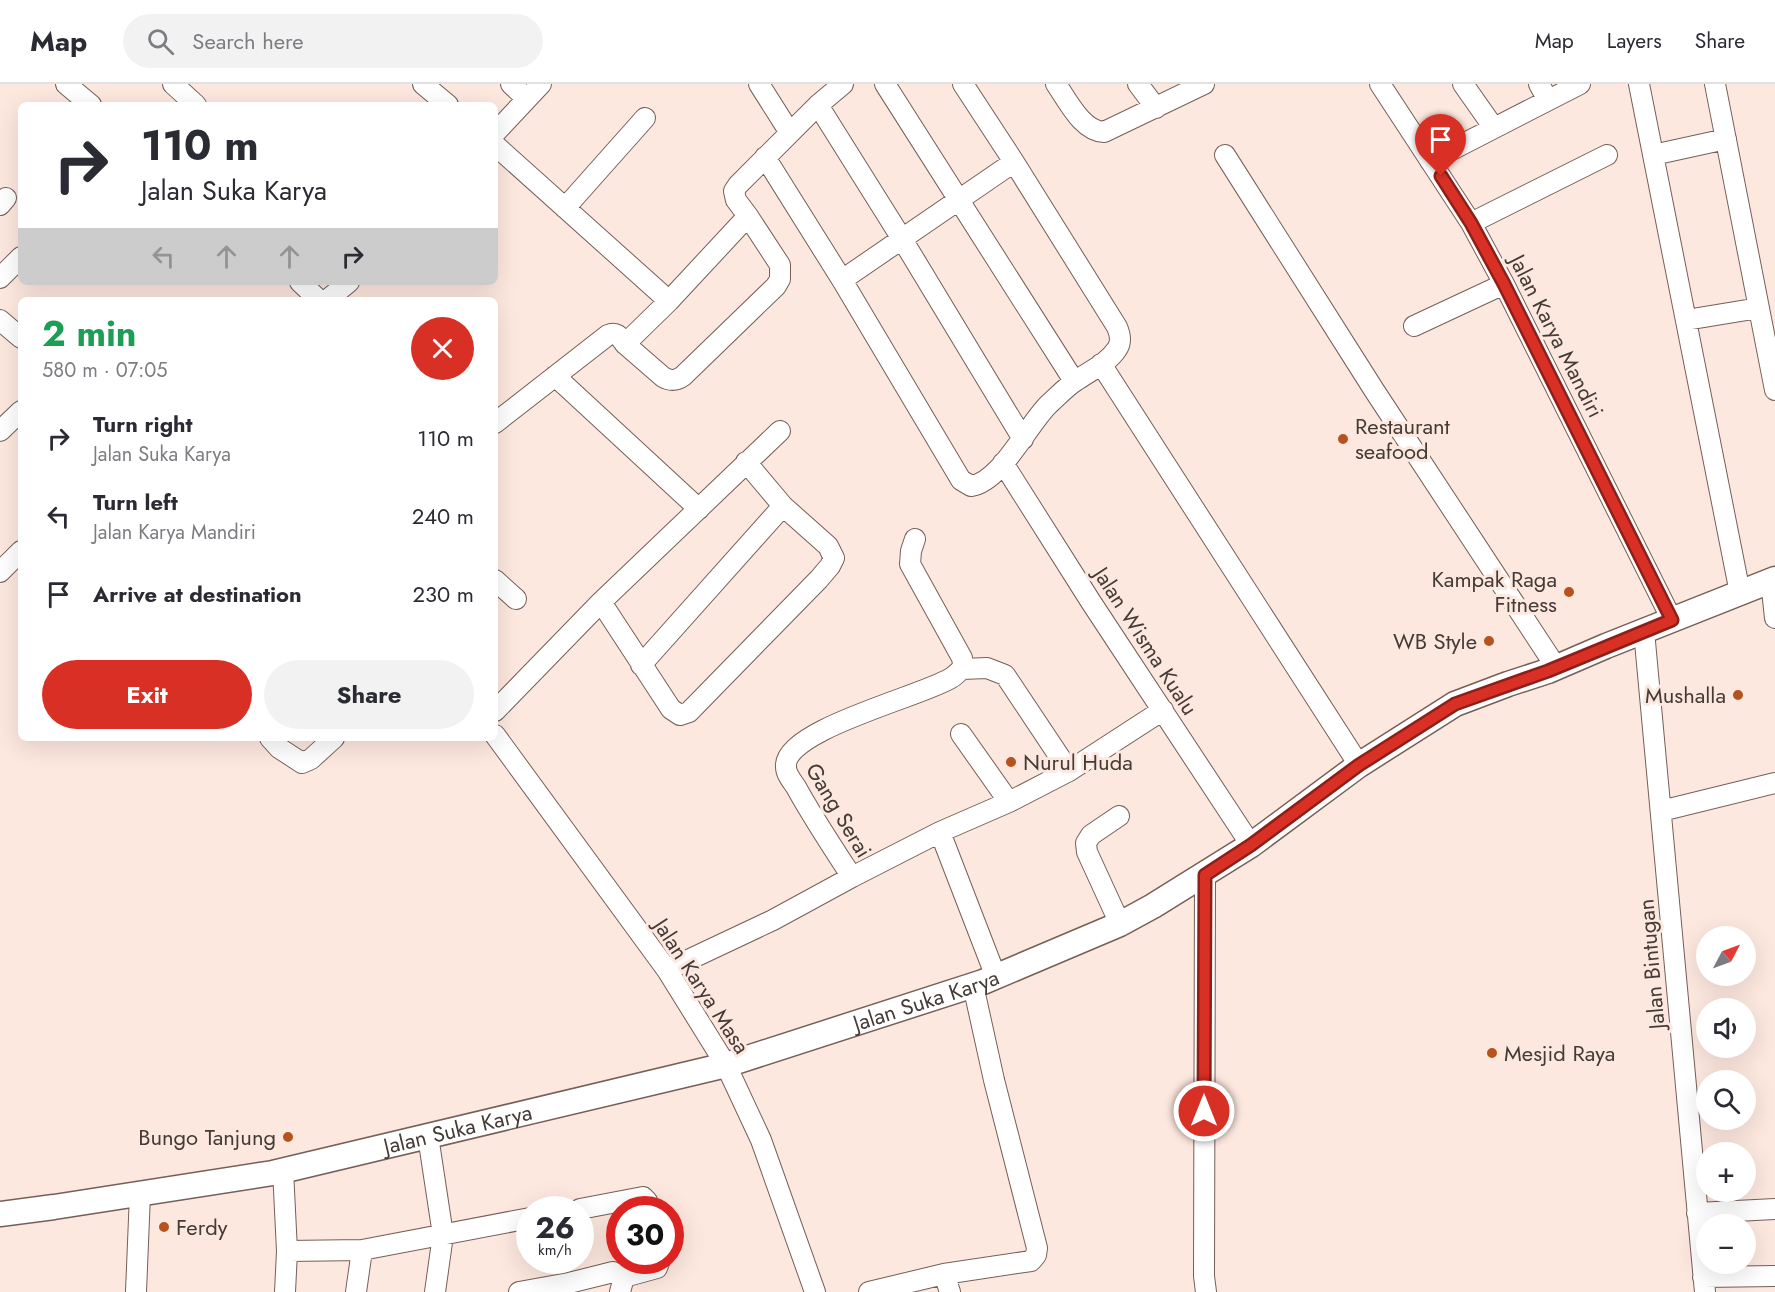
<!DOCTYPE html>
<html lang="en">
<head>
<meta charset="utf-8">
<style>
  body { margin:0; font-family:Jost,sans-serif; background:#f2f2f3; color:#2b2b33; height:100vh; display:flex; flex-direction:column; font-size:22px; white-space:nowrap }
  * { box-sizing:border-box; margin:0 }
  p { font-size:20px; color:#7c7c81 }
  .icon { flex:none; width:33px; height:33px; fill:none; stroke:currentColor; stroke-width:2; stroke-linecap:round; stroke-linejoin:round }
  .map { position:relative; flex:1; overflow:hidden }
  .details { position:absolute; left:18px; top:213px; width:480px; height:444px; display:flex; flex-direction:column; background:#fff; border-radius:9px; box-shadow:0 6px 24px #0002 }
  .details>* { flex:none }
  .hud { position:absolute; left:18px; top:18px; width:480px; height:183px; border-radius:9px; box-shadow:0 6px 24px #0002; background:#fff; color:#2b2b33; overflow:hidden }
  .needle { width:39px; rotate:49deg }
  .fabs { position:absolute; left:1696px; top:842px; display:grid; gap:12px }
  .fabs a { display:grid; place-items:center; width:60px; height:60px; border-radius:50%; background:#fff; box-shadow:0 6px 24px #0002; font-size:30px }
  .speed { position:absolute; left:516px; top:1112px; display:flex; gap:12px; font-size:30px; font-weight:700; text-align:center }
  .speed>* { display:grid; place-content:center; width:78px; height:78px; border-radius:50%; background:#fff; box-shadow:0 6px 24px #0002; line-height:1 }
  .speed small { font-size:15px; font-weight:400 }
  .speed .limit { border:9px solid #d22; background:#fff; color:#111 }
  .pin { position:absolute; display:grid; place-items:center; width:51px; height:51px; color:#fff; margin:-62px -26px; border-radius:50% 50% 50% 0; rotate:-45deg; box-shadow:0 0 6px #0007 }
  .pin .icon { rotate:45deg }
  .me { position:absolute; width:66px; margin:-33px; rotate:0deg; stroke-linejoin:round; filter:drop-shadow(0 0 4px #0008) }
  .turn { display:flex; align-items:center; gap:21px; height:126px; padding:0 24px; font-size:27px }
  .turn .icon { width:78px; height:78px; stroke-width:2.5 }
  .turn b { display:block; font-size:42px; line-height:51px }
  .lanes { display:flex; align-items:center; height:57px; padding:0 24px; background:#0003; justify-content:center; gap:30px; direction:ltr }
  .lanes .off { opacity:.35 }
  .round { display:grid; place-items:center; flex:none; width:63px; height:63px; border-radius:32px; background:#f2f2f3 }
  .overview { display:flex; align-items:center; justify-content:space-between; height:102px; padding:0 24px }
  h1 { font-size:36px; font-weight:700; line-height:45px; color:#1e9e55 }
  .action { display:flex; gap:12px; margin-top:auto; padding:12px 24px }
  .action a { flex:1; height:69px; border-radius:36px; background:#d93025; color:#fff; font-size:24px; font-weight:700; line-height:69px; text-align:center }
  .action a+a { background:#f2f2f3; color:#2b2b33 }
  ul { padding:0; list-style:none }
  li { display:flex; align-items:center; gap:18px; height:78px; padding:0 24px }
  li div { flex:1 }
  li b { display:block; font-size:22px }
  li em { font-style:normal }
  header { display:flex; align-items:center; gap:36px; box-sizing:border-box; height:84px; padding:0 30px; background:#fff; border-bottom:2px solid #e1e1e2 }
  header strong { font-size:28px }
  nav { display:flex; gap:33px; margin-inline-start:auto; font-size:21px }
  .search { width:420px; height:54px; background:#f2f2f3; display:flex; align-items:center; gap:15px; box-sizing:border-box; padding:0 21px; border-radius:33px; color:#7c7c81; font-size:22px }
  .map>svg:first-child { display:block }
</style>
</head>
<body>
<header>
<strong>Map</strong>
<div class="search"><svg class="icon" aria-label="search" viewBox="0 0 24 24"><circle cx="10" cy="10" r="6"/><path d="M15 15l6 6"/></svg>Search here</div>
<nav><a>Map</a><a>Layers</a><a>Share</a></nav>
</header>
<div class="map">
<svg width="1775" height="1208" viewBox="0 0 1775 1208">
  <rect width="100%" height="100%" fill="#fde8df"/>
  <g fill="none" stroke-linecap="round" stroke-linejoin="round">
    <defs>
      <path id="minor" d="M 66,0 L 91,21
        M 173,0 L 196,21
        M 423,0 L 448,21
        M 511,0 L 527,15
        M 759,0 L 790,49
        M 885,0 L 1074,297
        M 1056,0 C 1068,17 1082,47 1104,48 L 1204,0
        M 1138,0 L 1156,24
        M 1380,0 L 1471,139 L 1504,200 L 1672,536
        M 1463,0 L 1494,44
        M 1539,0 L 1548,16
        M 1639,0 L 1740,509
        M 1715,0 L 1775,306
        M 818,21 L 902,155 L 1023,355
        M 495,49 L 541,0
        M 495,61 L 669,217
        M 1225,71 L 1374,306 L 1556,583
        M 1653,71 L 1726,55
        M 765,73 L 842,196 L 961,396 L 971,402 C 1001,398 1028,340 1049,320 C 1058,312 1067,302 1077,296 C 1090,287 1108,279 1117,265 C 1122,258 1120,250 1117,243 L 1014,78 L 963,0
        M 1430,77 L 1580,0
        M 0,121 L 6,114
        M 565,124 L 645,34
        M 1471,139 L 1607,71
        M 0,194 L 21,173
        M 842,196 L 1014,78
        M 300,198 L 319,216
        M 327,216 L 349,198
        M 0,236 L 21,254
        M 1686,236 L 1759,224
        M 1414,242 L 1504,200
        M 625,260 L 663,293 C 670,297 676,297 683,292 L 776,202 L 780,195 L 780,181 L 748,132 L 736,116 L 734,107 L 738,101 L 818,21 L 843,0
        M 1101,280 L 1359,681
        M 555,292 L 699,425
        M 495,339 L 608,251 C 617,247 620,253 625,260 L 669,217 L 748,132
        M 0,347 L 21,327
        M 1003,379 L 1091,518 L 1251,761
        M 915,455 L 911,467 L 910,480 L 962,574 L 963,580 L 962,585
        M 0,488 L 21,467
        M 495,496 L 516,515
        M 1771,497 L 1775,534
        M 601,518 L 671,625 L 680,631 L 689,628 L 819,495 L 830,482 L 834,474 L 828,462 L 783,422 L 746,378
        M 1644,547 L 1705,1208
        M 641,581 L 783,422
        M 962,585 L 987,584 L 1005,591 L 1069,687
        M 495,627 L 601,518 L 780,347
        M 961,650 L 1009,718
        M 495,651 L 667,886 L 726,981 L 761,1056 L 815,1208
        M 270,654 L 279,664 L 302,679 L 311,675 L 334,654
        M 1661,727 L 1775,699
        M 1119,732 L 1091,751 L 1086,759 L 1087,768 L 1120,840
        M 940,748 L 996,893
        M 1205,791 L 1204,1192 L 1206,1208
        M 852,793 L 940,748 L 1009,718 L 1069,687 L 1163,626
        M 667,886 L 773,836 L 852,793 C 833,764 813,734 796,703 C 792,697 786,690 786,683 C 782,646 923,612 951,594 C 955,592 958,588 962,585
        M 428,1052 L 443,1151 L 435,1208
        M 283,1086 L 287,1167 L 285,1208
        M 580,1125 L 643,1113 L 647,1117 L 649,1125
        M 1697,1129 L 1775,1125
        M 287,1167 L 362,1166 L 530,1134
        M 944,1190 L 950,1208
        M 624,1193 L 657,1184 L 660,1176
        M 1703,1193 L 1775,1192
        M 136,1208 L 140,1110
        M 356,1208 L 362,1166
        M 519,1208 L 569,1199 L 613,1188 L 624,1193 L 620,1208
        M 869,1208 L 944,1190 L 1031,1177 L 1036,1171 L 1037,1164 L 994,996 L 973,901"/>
      <g id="major">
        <path id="s1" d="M 0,1130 L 54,1123 L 273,1089 L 726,981 L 983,898 L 1120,840 L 1153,822 L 1251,761 L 1359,681 L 1455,620 L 1508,600 L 1548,587 L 1606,562 L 1775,495"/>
      </g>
    </defs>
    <use href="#minor" stroke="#755f56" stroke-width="22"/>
    <use href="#major" stroke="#755f56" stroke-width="27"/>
    <use href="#minor" stroke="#fff" stroke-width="20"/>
    <use href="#major" stroke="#fff" stroke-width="24"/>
  </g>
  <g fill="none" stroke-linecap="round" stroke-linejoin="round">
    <defs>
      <path id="route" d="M 1204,1027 L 1205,791 L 1251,761 L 1359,681 L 1455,620 L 1548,587 L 1672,536 L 1504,200 L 1471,139 L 1441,92"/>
    </defs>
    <use href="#route" stroke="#8d1f18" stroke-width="15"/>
    <use href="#route" stroke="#d93025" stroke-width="10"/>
  </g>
  <g fill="#b6521e" stroke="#fde8df" stroke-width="2">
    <circle cx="1343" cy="355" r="6"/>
    <circle cx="1569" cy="508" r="6"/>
    <circle cx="1489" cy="557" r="6"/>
    <circle cx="1738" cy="611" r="6"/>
    <circle cx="1011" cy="678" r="6"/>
    <circle cx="1492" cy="969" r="6"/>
    <circle cx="288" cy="1053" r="6"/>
    <circle cx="164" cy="1143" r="6"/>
  </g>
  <g text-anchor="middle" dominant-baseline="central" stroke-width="6" stroke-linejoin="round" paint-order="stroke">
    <g font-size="22" fill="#443a36" stroke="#fde8df">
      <text transform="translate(1557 252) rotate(63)">Jalan Karya Mandiri</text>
      <text transform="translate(1146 557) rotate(57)">Jalan Wisma Kualu</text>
      <text transform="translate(839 726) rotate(59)">Gang Serai</text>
      <text transform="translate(1651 880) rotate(-95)">Jalan Bintugan</text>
      <text transform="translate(702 902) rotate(57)">Jalan Karya Masa</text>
      <text stroke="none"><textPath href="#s1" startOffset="952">Jalan Suka Karya</textPath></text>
      <text stroke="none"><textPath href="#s1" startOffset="466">Jalan Suka Karya</textPath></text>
    </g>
    <g font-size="22" fill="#443a36" stroke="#fde8df" text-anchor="start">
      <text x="1355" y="342">Restaurant<tspan x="1355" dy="25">seafood</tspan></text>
      <text x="1557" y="495" text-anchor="end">Kampak Raga<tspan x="1557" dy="25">Fitness</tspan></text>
      <text x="1477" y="557" text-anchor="end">WB Style</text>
      <text x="1726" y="611" text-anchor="end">Mushalla</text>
      <text x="1023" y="678">Nurul Huda</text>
      <text x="1504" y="969">Mesjid Raya</text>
      <text x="276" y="1053" text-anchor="end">Bungo Tanjung</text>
      <text x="176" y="1143">Ferdy</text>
    </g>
  </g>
</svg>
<div class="fabs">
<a><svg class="needle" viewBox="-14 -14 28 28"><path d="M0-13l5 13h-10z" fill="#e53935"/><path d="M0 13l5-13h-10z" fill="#7c7c81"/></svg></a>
<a><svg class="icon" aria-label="sound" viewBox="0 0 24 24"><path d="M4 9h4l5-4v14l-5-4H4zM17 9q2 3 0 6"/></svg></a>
<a><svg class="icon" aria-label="search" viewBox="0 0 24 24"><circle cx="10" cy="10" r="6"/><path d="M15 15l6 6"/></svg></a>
<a>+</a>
<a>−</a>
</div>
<div class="speed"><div>26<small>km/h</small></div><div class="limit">30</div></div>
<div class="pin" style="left:1441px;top:92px;background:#d93025"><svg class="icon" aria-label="arrive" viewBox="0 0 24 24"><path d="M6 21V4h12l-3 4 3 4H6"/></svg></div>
<svg class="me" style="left:1204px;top:1027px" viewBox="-20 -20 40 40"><circle r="17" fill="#d93025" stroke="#fff" stroke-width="3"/><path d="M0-11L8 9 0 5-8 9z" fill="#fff"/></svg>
<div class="hud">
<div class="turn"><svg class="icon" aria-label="right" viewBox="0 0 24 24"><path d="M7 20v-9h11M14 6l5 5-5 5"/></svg><div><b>110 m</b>Jalan Suka Karya</div></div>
<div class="lanes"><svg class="icon off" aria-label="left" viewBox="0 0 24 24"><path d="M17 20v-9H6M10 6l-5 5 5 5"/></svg><svg class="icon off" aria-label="ahead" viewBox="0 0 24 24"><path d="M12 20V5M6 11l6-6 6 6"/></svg><svg class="icon off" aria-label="ahead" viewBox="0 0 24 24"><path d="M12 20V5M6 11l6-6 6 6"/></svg><svg class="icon" aria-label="right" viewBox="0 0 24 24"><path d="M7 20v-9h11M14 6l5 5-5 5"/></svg></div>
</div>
<section class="details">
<div class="overview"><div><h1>2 min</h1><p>580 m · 07:05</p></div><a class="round" style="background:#d93025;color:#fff"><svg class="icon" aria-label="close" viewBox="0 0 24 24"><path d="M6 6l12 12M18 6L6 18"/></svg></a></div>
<ul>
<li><svg class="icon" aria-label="right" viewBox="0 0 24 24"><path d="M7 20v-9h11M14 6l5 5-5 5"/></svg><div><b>Turn right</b><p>Jalan Suka Karya</p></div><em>110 m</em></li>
<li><svg class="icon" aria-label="left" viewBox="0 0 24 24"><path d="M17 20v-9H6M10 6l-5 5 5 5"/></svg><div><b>Turn left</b><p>Jalan Karya Mandiri</p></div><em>240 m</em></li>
<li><svg class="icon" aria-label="arrive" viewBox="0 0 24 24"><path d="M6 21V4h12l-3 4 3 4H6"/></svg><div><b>Arrive at destination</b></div><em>230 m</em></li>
</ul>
<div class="action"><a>Exit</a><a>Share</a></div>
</section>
</div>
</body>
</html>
